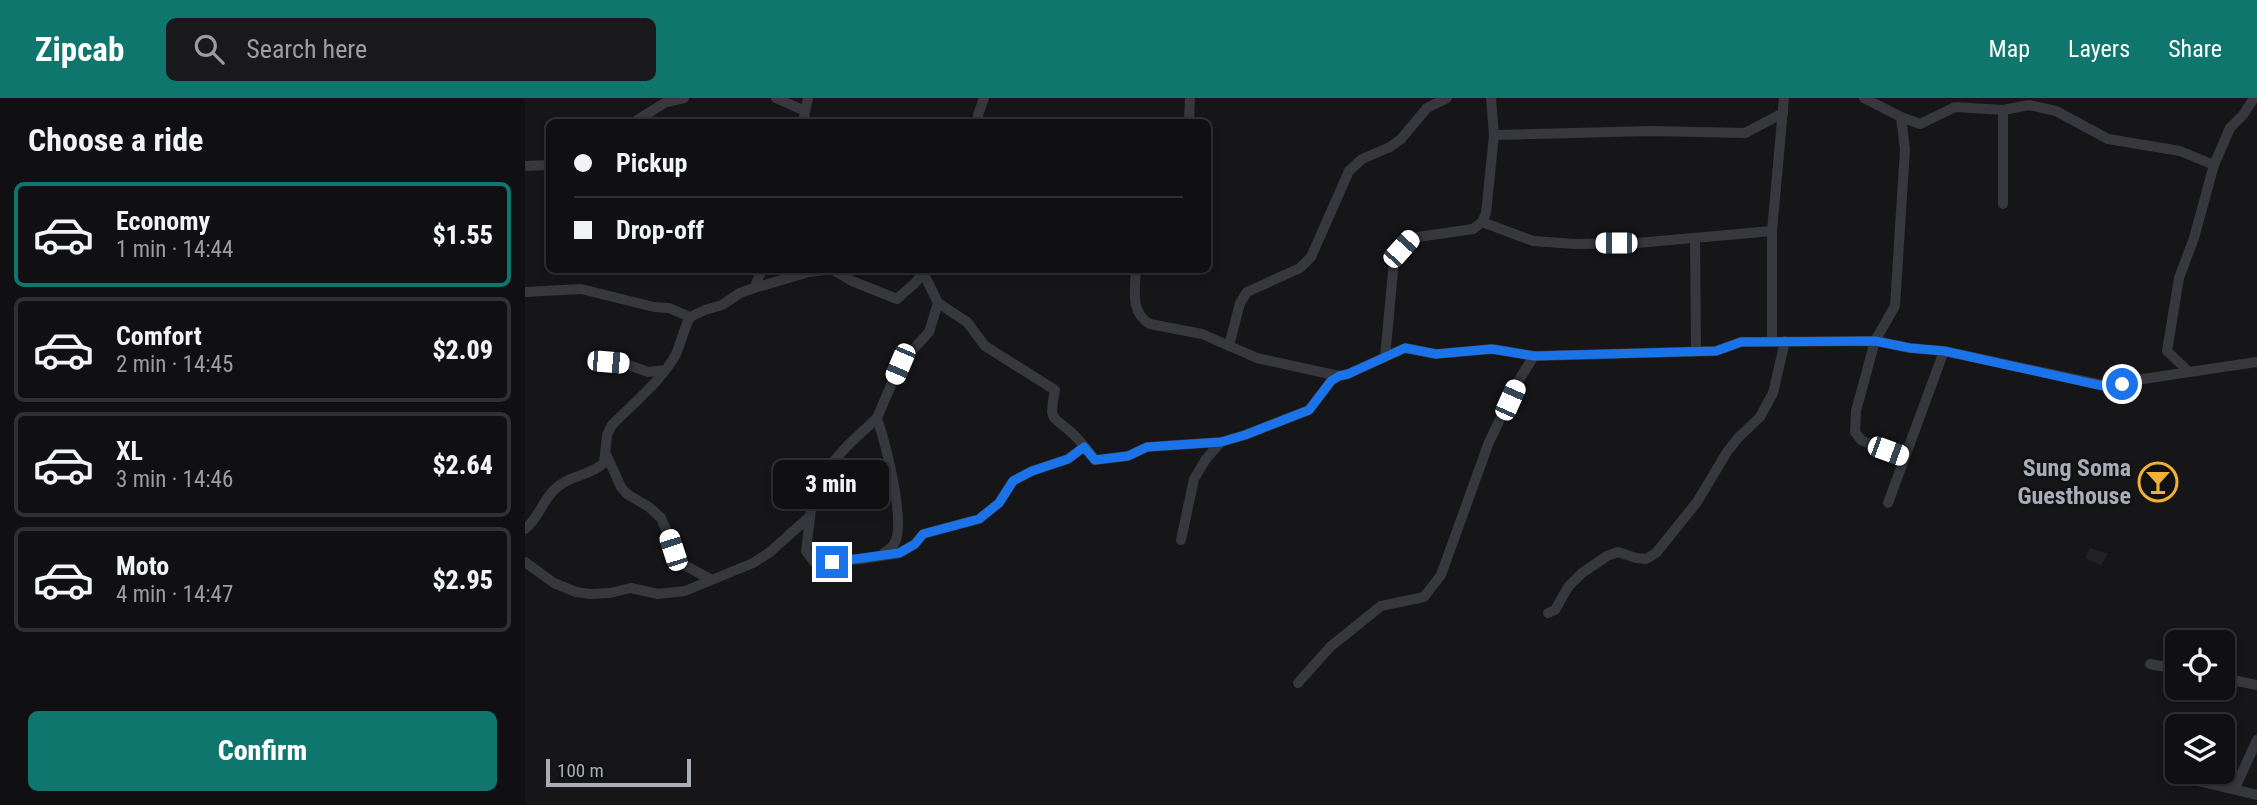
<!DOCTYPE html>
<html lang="en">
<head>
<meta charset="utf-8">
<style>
  body { margin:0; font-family:"Roboto Condensed",sans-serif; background:#19191b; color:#f1f3f6; height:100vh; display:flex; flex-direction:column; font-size:26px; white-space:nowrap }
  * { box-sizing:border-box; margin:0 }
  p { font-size:23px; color:#9c9d9f }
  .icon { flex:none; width:38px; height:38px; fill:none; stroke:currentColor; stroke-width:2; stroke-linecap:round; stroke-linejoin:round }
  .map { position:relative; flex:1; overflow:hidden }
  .panel { display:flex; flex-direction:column; background:#101012; width:525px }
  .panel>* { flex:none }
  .top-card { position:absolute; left:21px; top:21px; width:665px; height:154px; border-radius:10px; box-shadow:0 4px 10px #0003,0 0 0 2px #303032; display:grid; align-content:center; height:154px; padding:0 28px; background:#101012 }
  .tools { position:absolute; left:1640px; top:532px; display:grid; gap:14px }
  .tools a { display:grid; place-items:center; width:70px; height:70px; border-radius:10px; background:#101012; box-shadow:0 4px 10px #0003,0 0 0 2px #303032; font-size:35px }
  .scale { position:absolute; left:21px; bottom:18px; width:145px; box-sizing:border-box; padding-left:7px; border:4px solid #a8adb8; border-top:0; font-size:19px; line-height:24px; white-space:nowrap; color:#a8adb8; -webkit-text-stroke:5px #111113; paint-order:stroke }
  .end { position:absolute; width:32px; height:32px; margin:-16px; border:9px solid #1a73e8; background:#fff; box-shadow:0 0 0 4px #fff }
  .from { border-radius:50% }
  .bubble { position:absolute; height:49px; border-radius:10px; background:#101012; box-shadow:0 4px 10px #0003,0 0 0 2px #303032; font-size:23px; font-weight:800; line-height:49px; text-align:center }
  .car { position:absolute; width:21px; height:42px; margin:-21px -10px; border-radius:9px; box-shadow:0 0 5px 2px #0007; background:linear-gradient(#fff 24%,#345 0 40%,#fff 0 76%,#345 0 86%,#fff 0) }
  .top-card b { display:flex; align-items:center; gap:24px; height:66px; font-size:26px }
  .top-card b+b { border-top:2px solid #303032 }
  .top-card i { width:18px; height:18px; background:#f1f3f6 }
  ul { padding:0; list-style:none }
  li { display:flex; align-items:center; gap:21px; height:105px; margin:0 14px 10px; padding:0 14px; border:4px solid #303032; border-radius:10px }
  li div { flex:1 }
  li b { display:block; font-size:26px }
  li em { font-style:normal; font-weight:800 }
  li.active { border-color:#0f766e }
  li>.icon { width:63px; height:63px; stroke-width:1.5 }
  h2 { padding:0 28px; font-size:32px; line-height:84px }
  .cta { display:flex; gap:14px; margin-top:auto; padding:14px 28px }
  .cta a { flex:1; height:80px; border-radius:10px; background:#0f766e; color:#fff; font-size:28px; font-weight:800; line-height:80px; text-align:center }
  header { display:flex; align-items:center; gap:42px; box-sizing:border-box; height:98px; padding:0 35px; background:#0f766e; color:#fff }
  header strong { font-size:33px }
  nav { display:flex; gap:38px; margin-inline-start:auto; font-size:24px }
  .search { width:490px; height:63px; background:#19191b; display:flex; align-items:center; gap:18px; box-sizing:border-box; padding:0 24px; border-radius:10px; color:#9c9d9f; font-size:26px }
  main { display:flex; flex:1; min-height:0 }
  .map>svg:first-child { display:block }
  .built { fill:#222225 }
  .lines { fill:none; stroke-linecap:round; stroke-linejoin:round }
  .street { stroke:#37383d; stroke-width:10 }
  .route { stroke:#1a73e8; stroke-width:9 }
  .labels { text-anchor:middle; stroke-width:5; stroke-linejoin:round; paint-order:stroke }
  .poi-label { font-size:24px; font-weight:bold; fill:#a8adb8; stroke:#111113; text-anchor:end }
</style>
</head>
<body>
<header>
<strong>Zipcab</strong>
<div class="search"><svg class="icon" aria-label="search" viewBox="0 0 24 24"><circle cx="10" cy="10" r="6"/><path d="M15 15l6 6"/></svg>Search here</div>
<nav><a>Map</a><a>Layers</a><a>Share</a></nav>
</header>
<main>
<section class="panel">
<h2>Choose a ride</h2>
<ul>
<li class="active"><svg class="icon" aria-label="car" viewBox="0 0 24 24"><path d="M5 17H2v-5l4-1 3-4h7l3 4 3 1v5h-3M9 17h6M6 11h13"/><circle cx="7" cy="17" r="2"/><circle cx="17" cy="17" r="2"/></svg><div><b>Economy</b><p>1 min · 14:44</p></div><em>$1.55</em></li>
<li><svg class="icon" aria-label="car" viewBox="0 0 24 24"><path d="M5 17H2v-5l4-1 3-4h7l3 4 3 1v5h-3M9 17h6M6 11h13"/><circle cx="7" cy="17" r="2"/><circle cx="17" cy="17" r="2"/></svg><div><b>Comfort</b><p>2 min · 14:45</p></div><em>$2.09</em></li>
<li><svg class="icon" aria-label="car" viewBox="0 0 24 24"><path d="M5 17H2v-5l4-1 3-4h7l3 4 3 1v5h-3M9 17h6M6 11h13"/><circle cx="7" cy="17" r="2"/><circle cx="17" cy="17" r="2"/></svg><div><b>XL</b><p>3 min · 14:46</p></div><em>$2.64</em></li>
<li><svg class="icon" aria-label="car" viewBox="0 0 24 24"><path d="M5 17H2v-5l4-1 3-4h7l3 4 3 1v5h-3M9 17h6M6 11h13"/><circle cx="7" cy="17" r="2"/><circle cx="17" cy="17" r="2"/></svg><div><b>Moto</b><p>4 min · 14:47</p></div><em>$2.95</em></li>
</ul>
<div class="cta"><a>Confirm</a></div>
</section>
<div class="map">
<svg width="1732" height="707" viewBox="0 0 1732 707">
  <rect width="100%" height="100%" fill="#161618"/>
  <path class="built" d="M1565 450 1583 456 1576 467 1560 460Z"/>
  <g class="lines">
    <g class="street">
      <path d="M251 0 280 13"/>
      <path d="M1339 0 1376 19 1395 26 1430 9 1478 12 1504 7 1531 13 1583 41 1655 53 1689 67 1705 30 1718 17 1729 0"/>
      <path d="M1478 12V106"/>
      <path d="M1376 19 1380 51 1370 208 1350 243 1331 313 1330 334 1336 342 1347 347 1380 359"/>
      <path d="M109 24 141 4 159 0"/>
      <path d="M278 24 283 0"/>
      <path d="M454 24 453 17 459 0"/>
      <path d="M664 24 665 0"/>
      <path d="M969 37 1126 33 1220 35 1258 15"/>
      <path d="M0 68 24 67"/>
      <path d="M957 124 1008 143 1050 146 1112 145 1247 133"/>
      <path d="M1170 140 1171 252"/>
      <path d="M611 172C610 191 605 215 625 226L677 236 732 260 814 278"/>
      <path d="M398 174 413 205 442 224 460 248 530 292C524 324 526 316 547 335 556 343 563 353 570 362L559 349 543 361 507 373 488 383 474 405 454 421 398 436 390 446 375 455 337 461 290 465 281 453 289 386 322 348 352 320 375 266 404 234 413 205"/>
      <path d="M229 190 237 172"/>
      <path d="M0 194 56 191 129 209 144 210 165 219 180 212 197 207 215 195 229 190 284 174 300 172H308L327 183 372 201 391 184 400 172"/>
      <path d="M1247 243V133L1259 0"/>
      <path d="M704 248 715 205 722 194 775 170 786 159 824 73 837 61 865 49 876 41 902 10 922 0"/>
      <path d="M860 259 869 163 886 140 948 131 957 124 961 115 969 37 966 0"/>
      <path d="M76 262 98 265 123 274 140 272"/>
      <path d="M1663 273 1642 253 1654 180 1669 140 1689 67"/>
      <path d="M352 320C360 344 382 426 369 446 367 450 360 453 357 457"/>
      <path d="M82 358 96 389 102 396 124 409 136 420 154 461 161 468 185 481"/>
      <path d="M570 362 603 358 622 349 696 344 720 337 784 312 806 283 814 278 823 276 880 250 911 256 967 251 1009 258 1191 253 1216 244 1350 243 1385 250 1419 253 1578 287 1732 264"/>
      <path d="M1363 405 1419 253"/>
      <path d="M0 431C14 420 17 403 30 391 44 377 65 378 79 365L82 337 87 327C109 304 136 284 151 256 156 244 159 231 165 219"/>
      <path d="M656 442 669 381 681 361 696 344"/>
      <path d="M0 464 29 485 51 494 65 496 85 495 106 490 133 496 160 493 228 465 245 454 284 419"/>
      <path d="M1023 515 1030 512 1043 489 1057 475 1082 458 1093 454 1111 460 1121 461 1131 455 1172 404 1202 354 1213 340 1235 319 1248 295 1260 243"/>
      <path d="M1625 566 1652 571"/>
      <path d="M1698 580 1732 587"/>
      <path d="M773 585 805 549 856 508 899 499 916 477 964 344 995 280 1009 258"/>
      <path d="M1643 676 1732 697"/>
      <path d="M1710 690 1732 642"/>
    </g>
  </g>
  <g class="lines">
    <path class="route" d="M307 464 374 455 390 446 398 436 454 421 474 405 488 383 507 373 543 361 559 349 570 362 603 358 622 349 696 344 720 337 784 312 806 283 814 278 823 276 880 250 911 256 967 251 1009 258 1191 253 1216 244 1350 243 1385 250 1419 253 1578 288 1597 286"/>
  </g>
  <defs>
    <symbol id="bar-ring" viewBox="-11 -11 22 22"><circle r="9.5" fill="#111113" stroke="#f2b134" stroke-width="1.5"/><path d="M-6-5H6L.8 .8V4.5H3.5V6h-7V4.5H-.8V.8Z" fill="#f2b134"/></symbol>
  </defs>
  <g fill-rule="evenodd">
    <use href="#bar-ring" x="1611" y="362" width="44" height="44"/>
  </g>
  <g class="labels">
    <g class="poi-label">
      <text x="1606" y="378">Sung Soma<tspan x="1606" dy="28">Guesthouse</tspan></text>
    </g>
  </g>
</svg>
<div class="tools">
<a><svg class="icon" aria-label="locate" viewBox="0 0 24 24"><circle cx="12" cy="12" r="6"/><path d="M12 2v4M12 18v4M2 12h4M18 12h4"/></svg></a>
<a><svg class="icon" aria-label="layers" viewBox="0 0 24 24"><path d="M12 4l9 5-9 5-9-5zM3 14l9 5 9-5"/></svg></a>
</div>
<div class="scale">100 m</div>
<i class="end from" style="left:1597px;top:286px"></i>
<i class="end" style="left:307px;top:464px"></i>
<div class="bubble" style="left:248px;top:362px;width:116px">3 min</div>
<i class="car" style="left:1091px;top:145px;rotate:270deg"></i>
<i class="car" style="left:876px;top:151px;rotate:42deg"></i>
<i class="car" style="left:83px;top:264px;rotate:95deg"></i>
<i class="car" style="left:375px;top:266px;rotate:203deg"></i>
<i class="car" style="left:985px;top:302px;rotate:24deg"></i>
<i class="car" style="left:1363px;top:353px;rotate:110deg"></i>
<i class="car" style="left:148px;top:452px;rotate:342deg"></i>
<div class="top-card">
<b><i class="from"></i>Pickup</b>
<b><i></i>Drop-off</b>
</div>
</div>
</main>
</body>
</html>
